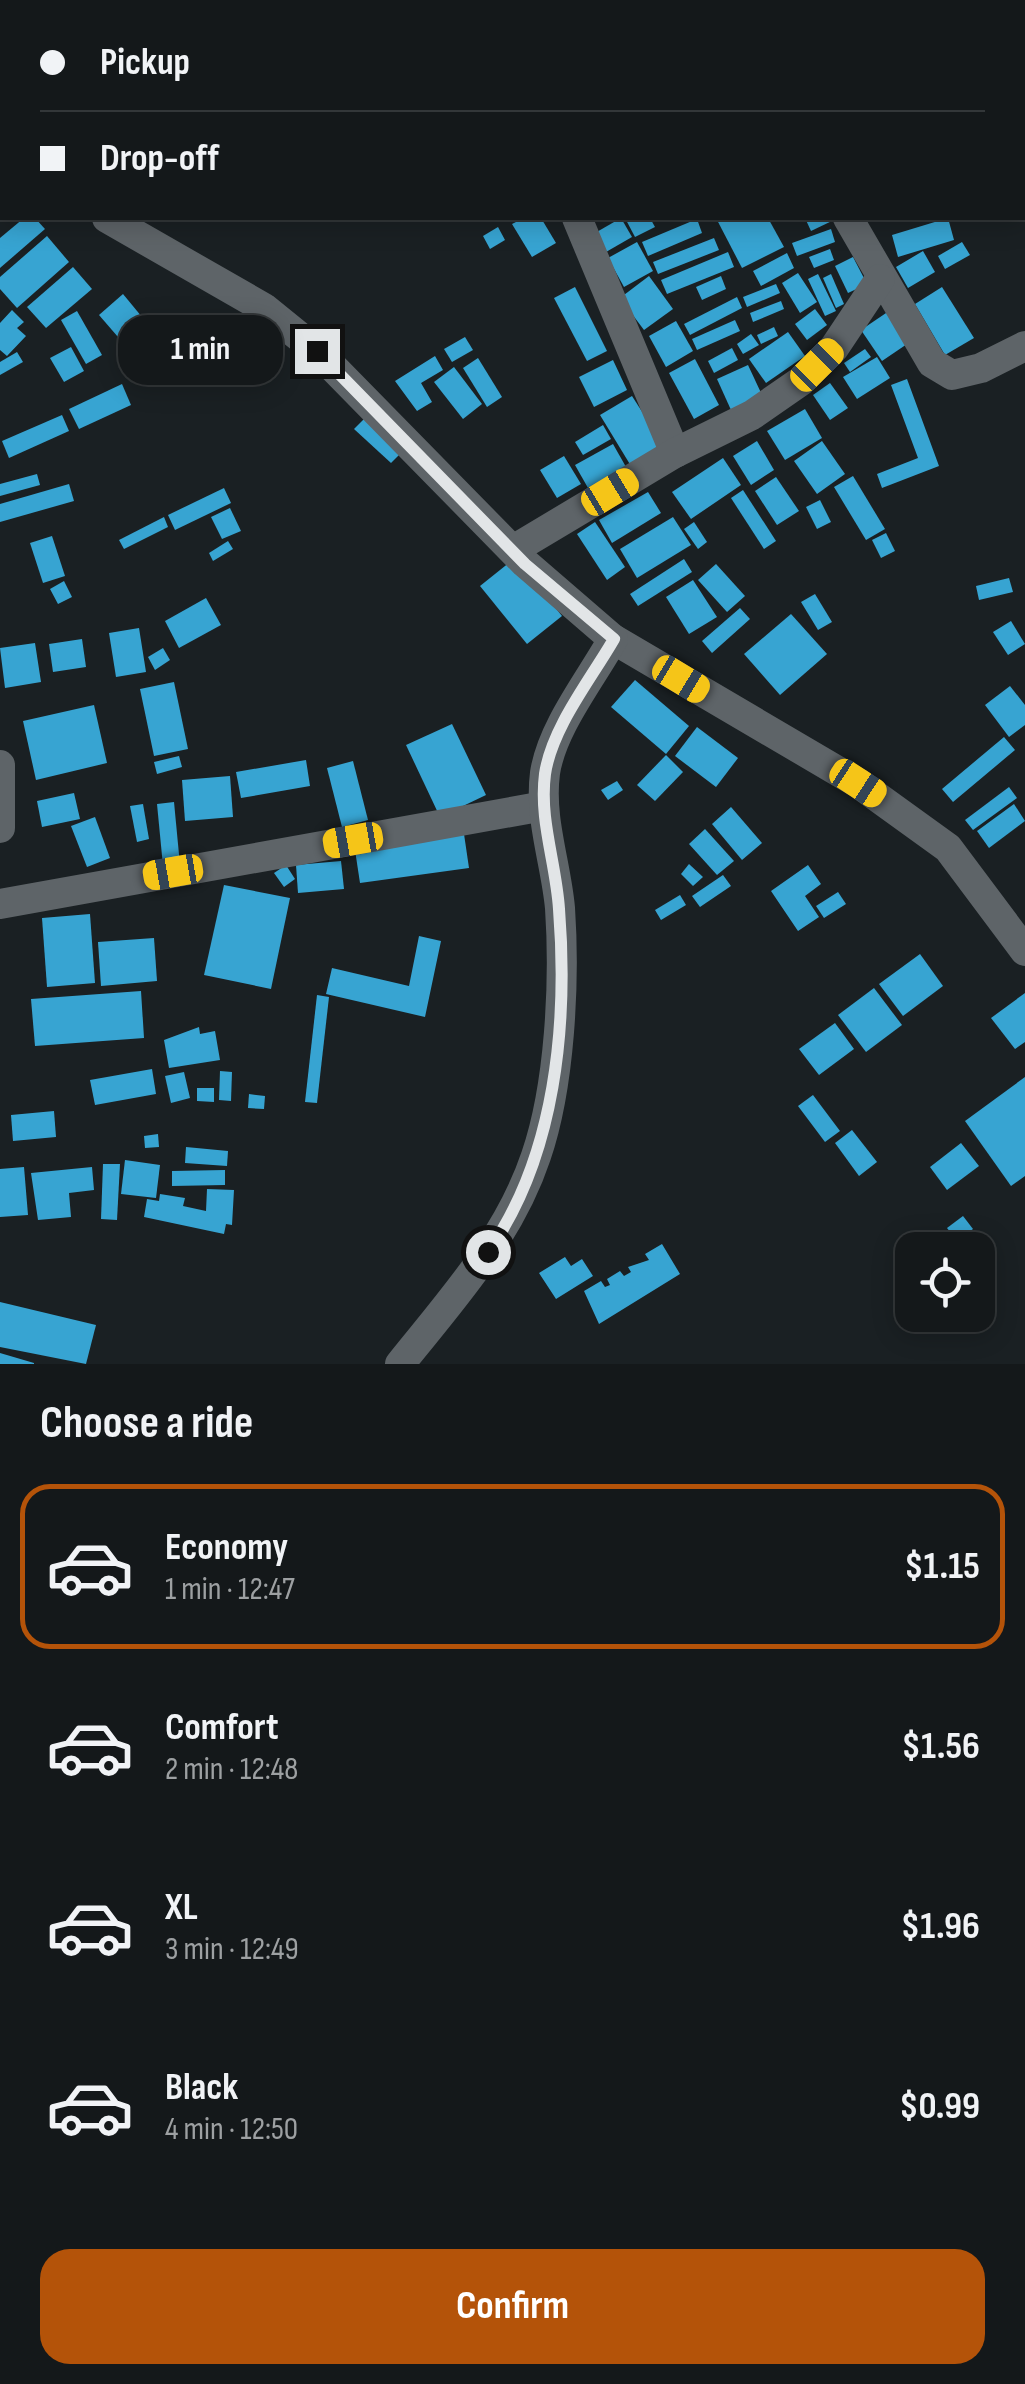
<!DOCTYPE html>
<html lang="en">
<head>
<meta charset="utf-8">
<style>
  body { margin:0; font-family:"Sofia Sans Condensed",sans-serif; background:#1d2123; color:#f1f3f6; height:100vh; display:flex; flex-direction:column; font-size:38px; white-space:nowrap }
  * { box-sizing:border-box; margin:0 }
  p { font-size:32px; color:#9da0a2 }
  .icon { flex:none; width:55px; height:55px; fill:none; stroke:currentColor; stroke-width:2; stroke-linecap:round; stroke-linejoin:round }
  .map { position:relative; height:1364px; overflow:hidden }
  .side { display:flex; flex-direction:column; background:#14181a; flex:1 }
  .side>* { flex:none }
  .guide { position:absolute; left:0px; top:0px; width:1025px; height:220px; box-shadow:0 5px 25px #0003,0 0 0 2px #333739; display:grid; align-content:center; height:220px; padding:0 40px; background:#14181a }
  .controls { position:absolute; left:895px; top:1232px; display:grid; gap:20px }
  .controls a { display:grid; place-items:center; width:100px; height:100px; border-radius:20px; background:#14181a; box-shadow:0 5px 25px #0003,0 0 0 2px #333739; font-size:50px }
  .end { position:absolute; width:45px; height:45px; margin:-22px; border:12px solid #e2e5e7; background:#111; box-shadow:0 0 0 5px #111 }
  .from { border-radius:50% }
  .bubble { position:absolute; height:70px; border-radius:30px; background:#14181a; box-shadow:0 5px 25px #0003,0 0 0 2px #333739; font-size:32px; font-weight:700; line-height:70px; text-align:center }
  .car { position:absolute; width:30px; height:60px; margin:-30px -15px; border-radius:12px; box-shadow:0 0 8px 2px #0007; background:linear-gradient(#f5c518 24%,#345 0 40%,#f5c518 0 76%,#345 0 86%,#f5c518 0) }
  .guide b { display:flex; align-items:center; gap:35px; height:95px; font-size:38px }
  .guide b+b { border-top:2px solid #333739 }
  .guide i { width:25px; height:25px; background:#f1f3f6 }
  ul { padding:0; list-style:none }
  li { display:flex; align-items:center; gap:30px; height:165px; margin:0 20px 15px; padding:0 20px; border:5px solid transparent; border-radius:30px }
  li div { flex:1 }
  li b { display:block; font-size:38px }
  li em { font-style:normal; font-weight:700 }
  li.active { border-color:#b45309 }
  li>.icon { width:90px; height:90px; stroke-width:1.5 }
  h2 { padding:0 40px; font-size:45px; line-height:120px }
  .primary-button { display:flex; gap:20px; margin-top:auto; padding:20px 40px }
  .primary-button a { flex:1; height:115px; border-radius:30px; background:#b45309; color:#fff; font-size:40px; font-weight:700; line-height:115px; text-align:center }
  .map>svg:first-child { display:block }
  .building { fill:#37a4d2 }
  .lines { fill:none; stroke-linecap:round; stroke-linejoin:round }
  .street { stroke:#5e6468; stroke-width:30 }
  .route { stroke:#e2e5e7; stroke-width:12 }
</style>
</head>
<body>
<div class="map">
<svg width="1025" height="1364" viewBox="0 0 1025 1364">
  <rect width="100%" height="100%" fill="#1a2023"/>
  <g class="building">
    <path d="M24 218H35L45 229 0 268V238Z"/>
    <path d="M524 218H541L556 243 532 257 512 224Z"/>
    <path d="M621 218 632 237 606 252 595 233Z"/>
    <path d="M625 218H650L655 227 635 237Z"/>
    <path d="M716 218H768L784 247 742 268Z"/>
    <path d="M805 218H833L834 220 811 231Z"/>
    <path d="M948 218 954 240 898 257 892 235Z"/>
    <path d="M697 219 702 233 648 256 642 242Z"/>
    <path d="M498 227 505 240 490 249 483 236Z"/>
    <path d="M831 229 835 242 797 256 792 243Z"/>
    <path d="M47 236 69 262 17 308 0 289V277Z"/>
    <path d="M714 238 719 250 658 274 653 262Z"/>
    <path d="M637 242 653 271 624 287 608 258Z"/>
    <path d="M962 242 970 255 945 269 938 256Z"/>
    <path d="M830 249 834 260 814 268 809 257Z"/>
    <path d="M923 251 935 272 908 288 896 267Z"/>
    <path d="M728 252 734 267 667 294 661 280Z"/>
    <path d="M787 253 794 268 761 286 753 271Z"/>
    <path d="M853 257 867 284 848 293 835 266Z"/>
    <path d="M73 267 92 289 46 328 27 307Z"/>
    <path d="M798 273 817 302 800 313 782 283Z"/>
    <path d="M818 274 836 311 825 316 808 279Z"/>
    <path d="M831 274 844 304 836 308 823 278Z"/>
    <path d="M649 276 673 309 644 330 620 298Z"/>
    <path d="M721 276 726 289 702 300 696 287Z"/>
    <path d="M776 284 780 293 747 307 743 297Z"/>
    <path d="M575 287 607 351 587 361 554 298Z"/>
    <path d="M942 287 974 338 945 355 915 304Z"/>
    <path d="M123 294 142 317 118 337 99 315Z"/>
    <path d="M737 297 742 308 690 335 684 324Z"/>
    <path d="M781 301 784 309 753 322 750 313Z"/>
    <path d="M815 309 827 325 807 340 795 324Z"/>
    <path d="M12 310 24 322 17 328 26 336 7 356 0 350V323Z"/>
    <path d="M77 311 102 355 86 364 61 320Z"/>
    <path d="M889 311 910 342 882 361 861 330Z"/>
    <path d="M735 320 740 331 697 350 692 339Z"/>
    <path d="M676 321 693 351 666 367 649 336Z"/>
    <path d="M774 327 778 336 761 344 757 335Z"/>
    <path d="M788 332 805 356 766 383 749 359Z"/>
    <path d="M751 334 759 345 743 354 737 344Z"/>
    <path d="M465 337 473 350 452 362 444 349Z"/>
    <path d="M71 347 84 371 64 382 50 358Z"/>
    <path d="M732 348 738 360 714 373 708 361Z"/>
    <path d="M865 349 871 357 850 372 844 363Z"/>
    <path d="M17 352 23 362 0 375V362Z"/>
    <path d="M435 356 443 370 421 383 432 402 417 411 395 381Z"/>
    <path d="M877 357 890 378 857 399 843 377Z"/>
    <path d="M478 358 502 397 487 407 463 368Z"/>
    <path d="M695 359 719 405 694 419 669 373Z"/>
    <path d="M613 360 627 390 594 407 579 377Z"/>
    <path d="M748 365 762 395 731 410 717 379Z"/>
    <path d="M454 367 482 404 463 419 434 382Z"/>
    <path d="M907 379 939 466 882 488 877 474 918 458 891 385Z"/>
    <path d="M830 383 848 408 830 420 813 395Z"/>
    <path d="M122 384 131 405 79 429 69 409Z"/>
    <path d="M632 396 664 446 631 466 600 415Z"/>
    <path d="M805 409 822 438 785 460 767 431Z"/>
    <path d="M62 415 69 431 9 458 2 441Z"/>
    <path d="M368 415 405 449 391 463 354 429Z"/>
    <path d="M603 425 611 439 583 455 575 442Z"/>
    <path d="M757 441 774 470 751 485 733 456Z"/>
    <path d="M822 441 845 474 817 494 794 461Z"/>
    <path d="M613 444 626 467 588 488 575 465Z"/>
    <path d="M564 456 581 484 557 498 540 470Z"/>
    <path d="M723 458 741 485 691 519 672 492Z"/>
    <path d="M37 474 40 485 0 496V484Z"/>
    <path d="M853 476 885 529 866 540 834 487Z"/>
    <path d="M776 477 799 511 777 525 755 491Z"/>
    <path d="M69 484 74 501 0 522V504Z"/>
    <path d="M224 488 231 503 175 530 168 515Z"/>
    <path d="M743 490 776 541 764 549 731 498Z"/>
    <path d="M648 492 661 513 612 543 599 520Z"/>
    <path d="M820 500 831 522 817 529 806 507Z"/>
    <path d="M230 508 241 531 222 539 211 517Z"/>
    <path d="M164 517 168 527 124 549 119 540Z"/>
    <path d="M673 517 691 545 637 578 620 549Z"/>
    <path d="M595 522 625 567 607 580 577 534Z"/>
    <path d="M694 522 707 542 698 549 684 529Z"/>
    <path d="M886 533 895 551 881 558 872 540Z"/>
    <path d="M52 536 65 576 43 583 30 543Z"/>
    <path d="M228 541 233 549 213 561 209 553Z"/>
    <path d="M515 558 562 616 527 644 480 586Z"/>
    <path d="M684 559 692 572 638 606 630 594Z"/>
    <path d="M716 564 745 596 727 612 698 580Z"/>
    <path d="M1009 578 1013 592 979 600 976 586Z"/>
    <path d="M693 580 717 617 689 634 666 597Z"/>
    <path d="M64 581 72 597 58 604 50 589Z"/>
    <path d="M815 594 832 622 818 630 801 602Z"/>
    <path d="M206 598 221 625 179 648 165 621Z"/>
    <path d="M740 608 750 619 712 653 702 641Z"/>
    <path d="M791 614 827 654 780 695 744 654Z"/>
    <path d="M1011 621 1025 644 1008 655 993 632Z"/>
    <path d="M139 628 146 672 116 677 109 633Z"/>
    <path d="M82 639 86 667 53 672 49 644Z"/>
    <path d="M35 643 41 682 5 688 0 648Z"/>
    <path d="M163 648 170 660 155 670 148 657Z"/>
    <path d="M635 680 689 726 666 754 611 707Z"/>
    <path d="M174 682 188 749 154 756 140 689Z"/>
    <path d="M1010 686 1025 705V725L1009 737 985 705Z"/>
    <path d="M94 705 107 763 36 780 23 721Z"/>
    <path d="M452 724 486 795 440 817 406 745Z"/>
    <path d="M697 727 738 758 716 787 675 756Z"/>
    <path d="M1004 737 1015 750 953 802 942 789Z"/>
    <path d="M666 755 683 772 655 801 637 785Z"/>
    <path d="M179 756 182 767 157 774 154 762Z"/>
    <path d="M306 760 310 786 241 798 236 772Z"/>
    <path d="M353 761 368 820 342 827 327 768Z"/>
    <path d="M230 776 233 817 185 821 182 780Z"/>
    <path d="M617 781 623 790 608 800 601 790Z"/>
    <path d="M1009 787 1017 798 973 830 965 820Z"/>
    <path d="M74 793 80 819 42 827 37 801Z"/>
    <path d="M174 802 180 865 163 866 157 804Z"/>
    <path d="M143 804 149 839 137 842 130 806Z"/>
    <path d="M1014 804 1025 821 989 848 977 831Z"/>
    <path d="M731 807 762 843 742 860 712 824Z"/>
    <path d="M95 817 110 858 87 867 71 826Z"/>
    <path d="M705 829 734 861 717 875 689 844Z"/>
    <path d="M464 834 469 868 360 883 355 850Z"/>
    <path d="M341 861 344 889 298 893 296 865Z"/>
    <path d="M689 864 703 877 693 886 681 874Z"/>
    <path d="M286 865 295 879 284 887 274 873Z"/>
    <path d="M808 865 821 884 805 896 819 917 798 931 771 891Z"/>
    <path d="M723 875 731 886 700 907 692 896Z"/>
    <path d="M224 885 290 898 271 989 204 975Z"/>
    <path d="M838 892 846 904 824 918 816 906Z"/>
    <path d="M680 895 686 905 661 920 655 910Z"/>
    <path d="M90 914 95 983 47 987 42 918Z"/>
    <path d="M419 936 441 941 425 1017 326 994 332 968 409 986Z"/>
    <path d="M154 938 157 981 101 986 98 942Z"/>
    <path d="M920 954 943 986 903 1016 879 984Z"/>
    <path d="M874 988 902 1025 866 1052 838 1015Z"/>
    <path d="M141 991 144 1038 35 1046 31 999Z"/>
    <path d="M1025 993V1042L1015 1049 991 1018Z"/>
    <path d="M317 995 329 997 317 1103 305 1102Z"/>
    <path d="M835 1023 854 1049 819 1075 799 1049Z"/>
    <path d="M199 1027 200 1034 215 1031 220 1060 169 1068 164 1040Z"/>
    <path d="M152 1069 156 1094 95 1105 90 1080Z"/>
    <path d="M220 1071 232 1072 231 1101 219 1100Z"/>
    <path d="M184 1072 190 1098 171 1103 165 1076Z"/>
    <path d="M1025 1077V1176L1011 1186 965 1121Z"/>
    <path d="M197 1088H214V1102L197 1101Z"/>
    <path d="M249 1094 265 1096 264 1109 248 1108Z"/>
    <path d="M813 1095 840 1131 825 1142 798 1106Z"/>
    <path d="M54 1111 56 1137 13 1141 11 1115Z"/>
    <path d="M852 1130 877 1162 859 1176 835 1143Z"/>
    <path d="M158 1134 159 1147 145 1148 144 1136Z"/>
    <path d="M961 1143 979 1166 947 1190 930 1167Z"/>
    <path d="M186 1147 228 1151 227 1166 185 1163Z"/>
    <path d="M125 1160 160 1165 156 1198 121 1194Z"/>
    <path d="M103 1164H120L117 1220 101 1219Z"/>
    <path d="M24 1167 28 1215 0 1217V1169Z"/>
    <path d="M92 1167 94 1190 69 1193 71 1217 38 1220 31 1173Z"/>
    <path d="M225 1170V1185L172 1186V1171Z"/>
    <path d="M207 1189 234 1190 232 1225 226 1224 224 1234 144 1217 147 1199 159 1201 160 1194 185 1198 183 1206 206 1211Z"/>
    <path d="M963 1216 973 1229 957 1241 947 1228Z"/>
    <path d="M662 1244 680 1274 599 1324 584 1291 601 1281 605 1287 610 1285 607 1279 620 1271 624 1276 631 1272 628 1267 649 1260 645 1254Z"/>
    <path d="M565 1257 571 1266 582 1259 593 1276 556 1299 539 1273Z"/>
    <path d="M0 1302 96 1325 86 1364 0 1347Z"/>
    <path d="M0 1353 34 1363V1364H0Z"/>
  </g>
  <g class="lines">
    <g class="street">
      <path d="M508 0 509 2"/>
      <path d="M745 0 746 2"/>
      <path d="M0 133 2 135"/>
      <path d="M107 218 264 308 317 351 525 563 613 639 858 783 948 848 1025 951"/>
      <path d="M577 218 675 453"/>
      <path d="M848 218 932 363 952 375 981 368 1025 346"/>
      <path d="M513 550 675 453 752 415 801 381 834 348 880 279"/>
      <path d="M0 765V828"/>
      <path d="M0 904 544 806"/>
      <path d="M400 1364C452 1299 509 1237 536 1156 560 1086 565 982 560 908 556 863 539 819 545 773 552 727 591 679 613 639"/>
    </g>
  </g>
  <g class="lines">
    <path class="route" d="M317 351 525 564 614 639C591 679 552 727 545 774 539 820 556 863 559 909 568 1023 556 1156 488 1252"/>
  </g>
</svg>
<div class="controls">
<a><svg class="icon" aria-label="locate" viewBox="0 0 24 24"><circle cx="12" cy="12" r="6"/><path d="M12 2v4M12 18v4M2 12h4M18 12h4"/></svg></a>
</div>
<i class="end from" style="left:488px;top:1252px"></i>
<i class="end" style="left:317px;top:351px"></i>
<div class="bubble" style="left:118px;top:315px;width:165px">1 min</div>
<i class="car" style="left:817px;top:365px;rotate:45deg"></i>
<i class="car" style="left:610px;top:492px;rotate:59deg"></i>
<i class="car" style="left:681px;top:679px;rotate:121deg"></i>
<i class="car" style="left:858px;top:783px;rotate:123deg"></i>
<i class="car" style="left:353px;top:840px;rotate:260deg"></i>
<i class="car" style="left:173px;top:872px;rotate:260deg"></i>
<div class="guide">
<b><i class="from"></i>Pickup</b>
<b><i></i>Drop-off</b>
</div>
</div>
<section class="side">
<h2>Choose a ride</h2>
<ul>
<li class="active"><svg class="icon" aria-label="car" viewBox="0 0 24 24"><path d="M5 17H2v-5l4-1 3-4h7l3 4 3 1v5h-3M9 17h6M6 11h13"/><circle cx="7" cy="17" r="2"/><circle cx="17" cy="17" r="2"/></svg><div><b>Economy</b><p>1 min · 12:47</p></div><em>$1.15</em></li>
<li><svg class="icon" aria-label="car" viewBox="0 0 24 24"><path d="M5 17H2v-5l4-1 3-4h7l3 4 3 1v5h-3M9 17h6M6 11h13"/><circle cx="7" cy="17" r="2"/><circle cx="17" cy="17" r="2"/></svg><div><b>Comfort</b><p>2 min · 12:48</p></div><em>$1.56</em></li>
<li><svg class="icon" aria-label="car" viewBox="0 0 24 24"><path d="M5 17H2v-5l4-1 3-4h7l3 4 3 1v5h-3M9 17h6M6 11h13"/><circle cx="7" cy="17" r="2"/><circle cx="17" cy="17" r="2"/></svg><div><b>XL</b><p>3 min · 12:49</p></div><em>$1.96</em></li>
<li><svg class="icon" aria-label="car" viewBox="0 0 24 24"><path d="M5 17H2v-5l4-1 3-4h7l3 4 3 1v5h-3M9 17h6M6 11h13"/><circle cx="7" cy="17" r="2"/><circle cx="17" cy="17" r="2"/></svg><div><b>Black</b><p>4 min · 12:50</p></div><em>$0.99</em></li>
</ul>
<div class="primary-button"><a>Confirm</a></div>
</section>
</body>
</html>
